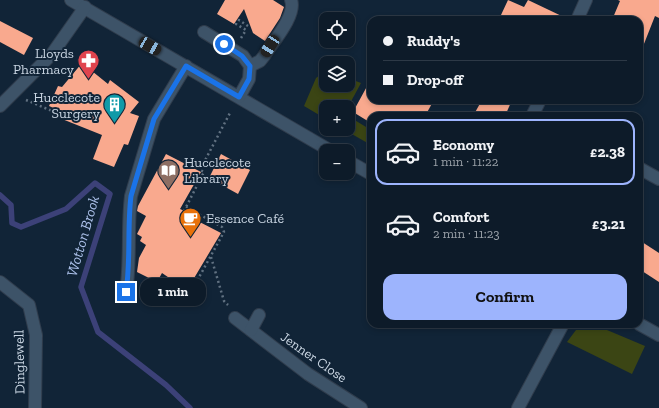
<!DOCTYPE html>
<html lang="en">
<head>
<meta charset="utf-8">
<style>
  body { margin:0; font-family:"Zilla Slab",serif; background:#1b2835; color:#f1f3f6; height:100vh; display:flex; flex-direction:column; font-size:15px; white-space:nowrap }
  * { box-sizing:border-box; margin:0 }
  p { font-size:13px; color:#9aa1a8 }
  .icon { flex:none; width:22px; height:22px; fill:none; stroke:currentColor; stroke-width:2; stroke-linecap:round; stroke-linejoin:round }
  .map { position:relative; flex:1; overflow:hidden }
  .panel { position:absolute; left:367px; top:112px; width:276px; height:216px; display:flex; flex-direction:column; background:#0d1b29; border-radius:12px; box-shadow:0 2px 6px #0003,0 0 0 1px #2d3946 }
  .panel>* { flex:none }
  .guide { position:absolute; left:367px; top:16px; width:276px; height:88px; border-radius:12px; box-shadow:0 2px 6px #0003,0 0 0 1px #2d3946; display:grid; align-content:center; height:88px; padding:0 16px; background:#0d1b29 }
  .buttons { position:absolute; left:319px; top:12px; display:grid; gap:8px }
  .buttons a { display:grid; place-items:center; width:36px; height:36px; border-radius:8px; background:#0d1b29; box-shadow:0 2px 6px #0003,0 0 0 1px #2d3946; font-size:20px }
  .end { position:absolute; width:18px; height:18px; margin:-9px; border:5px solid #1a73e8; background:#fff; box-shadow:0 0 0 2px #fff }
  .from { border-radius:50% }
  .bubble { position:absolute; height:28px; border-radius:12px; background:#0d1b29; box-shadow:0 2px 6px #0003,0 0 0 1px #2d3946; font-size:13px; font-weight:700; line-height:28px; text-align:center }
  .car { position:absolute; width:12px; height:24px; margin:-12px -6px; border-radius:5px; box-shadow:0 0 3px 1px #0007; background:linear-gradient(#222 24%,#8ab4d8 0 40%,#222 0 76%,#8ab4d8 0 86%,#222 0) }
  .guide b { display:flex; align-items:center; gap:14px; height:38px; font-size:15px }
  .guide b+b { border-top:1px solid #2d3946 }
  .guide i { width:10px; height:10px; background:#f1f3f6 }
  ul { padding:7px 0 0; list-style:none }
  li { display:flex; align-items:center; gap:12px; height:66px; margin:0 8px 6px; padding:0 8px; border:2px solid transparent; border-radius:12px }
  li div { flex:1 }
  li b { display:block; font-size:15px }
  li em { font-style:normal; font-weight:700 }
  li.current { border-color:#9db4fd }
  li>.icon { width:36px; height:36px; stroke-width:1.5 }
  .cta { display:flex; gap:8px; margin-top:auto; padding:8px 16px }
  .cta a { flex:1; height:46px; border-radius:12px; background:#9db4fd; color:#111; font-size:16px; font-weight:700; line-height:46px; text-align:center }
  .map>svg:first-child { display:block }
  .green { fill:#3b4514 }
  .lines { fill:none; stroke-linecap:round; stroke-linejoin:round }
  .stream { stroke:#3c4178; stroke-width:5.5 }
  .building { fill:#f9a98e }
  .minor-casing { stroke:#303d4d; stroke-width:14 }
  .path { stroke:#617181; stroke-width:2.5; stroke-dasharray:2 3; stroke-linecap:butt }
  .minor { stroke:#3d5368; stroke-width:12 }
  .route { stroke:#1a73e8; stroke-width:5 }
  .labels { text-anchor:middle; stroke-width:4; stroke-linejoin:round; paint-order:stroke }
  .poi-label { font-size:14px; fill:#c9d5e2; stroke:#112437; text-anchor:end }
  .street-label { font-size:14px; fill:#c9d5e2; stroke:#112437 }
  .water-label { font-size:15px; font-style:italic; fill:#adc2eb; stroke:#112437 }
</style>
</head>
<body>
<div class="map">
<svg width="659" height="408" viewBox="0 0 659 408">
  <rect width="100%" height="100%" fill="#112437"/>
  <g class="green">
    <path d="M324 72 326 73V85H348V78L361 83 348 107H326V119L304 106 316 78Z"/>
    <path d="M348 116 371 130V145L343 129H348Z"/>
    <path d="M576 330H607L645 346 632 374 567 342Z"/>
  </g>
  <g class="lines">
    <path class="stream" d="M0 195 11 205 12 223 21 227 66 209 95 183 110 194 81 287 98 332 166 385 190 408"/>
  </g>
  <g class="building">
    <path d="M225 0H273L284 7 280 18 265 41 253 33 244 9 234 24 217 14Z"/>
    <path d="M508 0 524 7 528 0 570 20H513L501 15Z"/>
    <path d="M618 0H659V18L655 16 640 54 639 20H612L620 1Z"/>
    <path d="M0 21 33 38 24 55 0 42Z"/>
    <path d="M82 63 108 84 110 80 139 102 130 113 139 116 128 145 124 144 114 167 93 159 102 135 62 119 65 113 49 106 58 86 62 87Z"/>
    <path d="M371 79V100H434L425 116H371V123L353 112Z"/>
    <path d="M482 100H512L505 116H473Z"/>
    <path d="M166 154 201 172 180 209 189 213 188 216 221 233 187 290 162 273 157 282 137 272 139 258 146 245 140 241 142 237 137 234 146 216 137 211 138 206Z"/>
    <path d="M221 154 250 170 238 194 209 178Z"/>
    <path d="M639 240 659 253V282L639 269Z"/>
  </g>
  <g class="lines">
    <defs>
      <g id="minor">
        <path d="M71 0 331 151"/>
        <path d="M577 20 586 0"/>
        <path d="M204 32 243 56 250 66"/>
        <path d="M239 97 249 79 250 66 260 61 264 56C272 43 297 15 291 0"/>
        <path d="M0 106 52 54 85 7"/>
        <path d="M532 116 540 100"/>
        <path d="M348 161 371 174"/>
        <path d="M639 168 659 179"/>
        <path d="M0 282 29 305 36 335 35 408"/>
        <path d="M126 293C131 260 127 228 131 196L154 119 186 66"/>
        <path d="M235 318 308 374 361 408"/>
        <path d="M639 324 659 335"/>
        <path d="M251 330 259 315"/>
        <path d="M518 408 563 324"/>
      </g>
    </defs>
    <use href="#minor" class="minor-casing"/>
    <g class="path">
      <path d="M241 38 246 30 236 24 239 20 248 26"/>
      <path d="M26 100 64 116"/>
      <path d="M186 207 222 227 224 232 187 299"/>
      <path d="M184 211 204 172 200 170 231 111"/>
      <path d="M211 257 224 301 228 305"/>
    </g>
    <use href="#minor" class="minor"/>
  </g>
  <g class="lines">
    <path class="route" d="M126 292C131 260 127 228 131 196L154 119 186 66 239 97 249 79 250 66 242 56 224 44"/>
  </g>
  <defs>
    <symbol id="pharmacy-pin" viewBox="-11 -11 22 30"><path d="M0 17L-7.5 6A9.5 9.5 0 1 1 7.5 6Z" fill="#e0444e" stroke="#112437"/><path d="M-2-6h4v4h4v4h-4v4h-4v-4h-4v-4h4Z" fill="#fff"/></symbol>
    <symbol id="building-pin" viewBox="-11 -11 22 30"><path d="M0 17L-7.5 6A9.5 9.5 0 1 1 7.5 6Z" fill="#0f9aa8" stroke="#112437"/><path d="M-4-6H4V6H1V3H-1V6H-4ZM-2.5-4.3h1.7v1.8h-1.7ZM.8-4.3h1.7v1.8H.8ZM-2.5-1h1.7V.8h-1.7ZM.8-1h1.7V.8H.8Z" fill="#fff"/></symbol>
    <symbol id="library-pin" viewBox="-11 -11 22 30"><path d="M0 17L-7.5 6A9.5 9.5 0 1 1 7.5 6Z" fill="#8d6e63" stroke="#112437"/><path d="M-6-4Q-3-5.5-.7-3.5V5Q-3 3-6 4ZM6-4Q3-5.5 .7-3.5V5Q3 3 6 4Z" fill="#fff"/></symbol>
    <symbol id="cafe-pin" viewBox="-11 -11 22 30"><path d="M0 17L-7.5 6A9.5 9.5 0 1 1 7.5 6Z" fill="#e8710a" stroke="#112437"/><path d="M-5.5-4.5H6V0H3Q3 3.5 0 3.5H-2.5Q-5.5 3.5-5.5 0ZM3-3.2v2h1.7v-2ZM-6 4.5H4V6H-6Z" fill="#fff"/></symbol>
  </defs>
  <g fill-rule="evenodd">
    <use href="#pharmacy-pin" x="76" y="48" width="25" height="34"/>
    <use href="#building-pin" x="102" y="92" width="25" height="34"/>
    <use href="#library-pin" x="156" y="158" width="25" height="34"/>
    <use href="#cafe-pin" x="178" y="206" width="25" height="34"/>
  </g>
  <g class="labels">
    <g class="poi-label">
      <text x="74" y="58">Lloyds<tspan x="74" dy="16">Pharmacy</tspan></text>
      <text x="100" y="102">Hucclecote<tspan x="100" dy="16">Surgery</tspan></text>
      <text x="184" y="167" text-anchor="start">Hucclecote<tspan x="184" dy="16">Library</tspan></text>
      <text x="206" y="223" text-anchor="start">Essence Café</text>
    </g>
    <g class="street-label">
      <text transform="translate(314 357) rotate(35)" y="5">Jenner Close</text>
      <text transform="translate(19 362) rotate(-91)" y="5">Dinglewell</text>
    </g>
    <g class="water-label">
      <text transform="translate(83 236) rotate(-74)" y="5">Wotton Brook</text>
    </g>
  </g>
</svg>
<div class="buttons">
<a><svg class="icon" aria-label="locate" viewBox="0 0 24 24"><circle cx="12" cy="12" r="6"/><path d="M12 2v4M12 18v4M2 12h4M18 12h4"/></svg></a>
<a><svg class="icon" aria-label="layers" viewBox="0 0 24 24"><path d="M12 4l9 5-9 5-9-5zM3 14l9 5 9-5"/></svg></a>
<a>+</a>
<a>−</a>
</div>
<i class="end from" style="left:224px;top:44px"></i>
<i class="end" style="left:126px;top:292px"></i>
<div class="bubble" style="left:140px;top:278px;width:66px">1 min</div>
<i class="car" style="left:150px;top:46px;rotate:120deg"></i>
<i class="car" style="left:270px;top:46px;rotate:213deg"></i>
<div class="guide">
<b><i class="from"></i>Ruddy's</b>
<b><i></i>Drop-off</b>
</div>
<section class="panel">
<ul>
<li class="current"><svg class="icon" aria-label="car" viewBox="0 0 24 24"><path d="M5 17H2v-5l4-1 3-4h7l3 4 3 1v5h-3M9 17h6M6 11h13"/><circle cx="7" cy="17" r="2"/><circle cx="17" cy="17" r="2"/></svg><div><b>Economy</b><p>1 min · 11:22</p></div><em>£2.38</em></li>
<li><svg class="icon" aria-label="car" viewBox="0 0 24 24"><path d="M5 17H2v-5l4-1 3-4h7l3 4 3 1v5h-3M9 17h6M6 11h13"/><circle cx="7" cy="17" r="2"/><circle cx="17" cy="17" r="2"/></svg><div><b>Comfort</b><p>2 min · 11:23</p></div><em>£3.21</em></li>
</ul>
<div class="cta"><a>Confirm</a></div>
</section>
</div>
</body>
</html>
